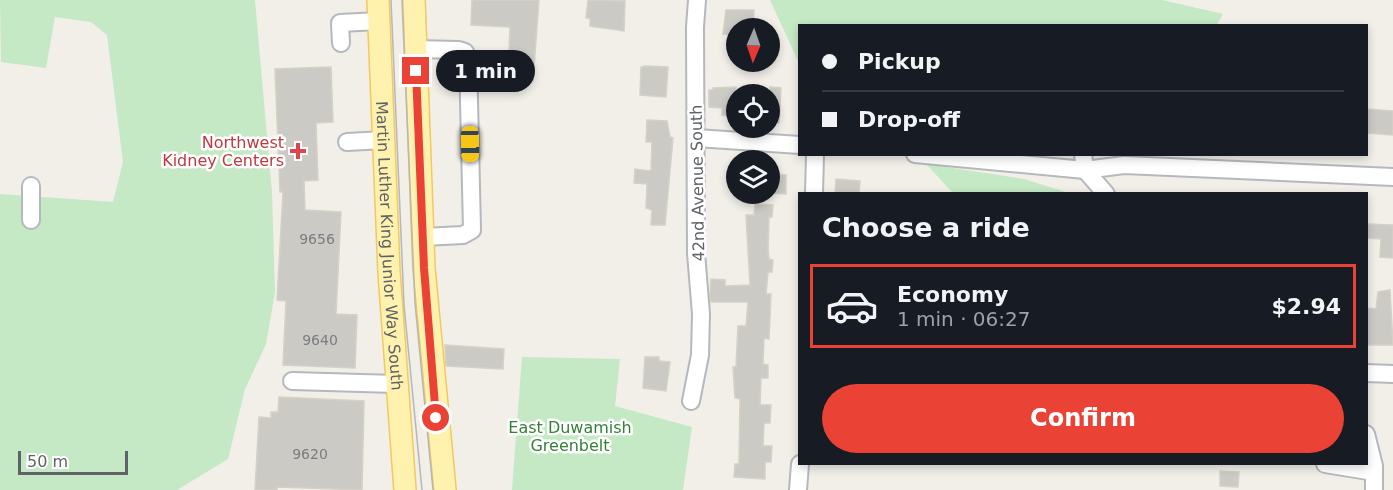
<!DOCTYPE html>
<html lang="en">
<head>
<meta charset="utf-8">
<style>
  body { margin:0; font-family:"DejaVu Sans",sans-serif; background:#20242c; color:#f1f3f6; height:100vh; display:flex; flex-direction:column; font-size:22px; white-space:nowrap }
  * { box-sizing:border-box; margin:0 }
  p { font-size:20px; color:#9ea1a6 }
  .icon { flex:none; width:33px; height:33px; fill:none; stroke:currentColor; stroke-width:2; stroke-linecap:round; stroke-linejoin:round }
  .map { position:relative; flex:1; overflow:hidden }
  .panel { position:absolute; left:798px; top:192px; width:570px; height:273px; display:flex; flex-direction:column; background:#171b24; border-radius:0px; box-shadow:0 3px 9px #0003 }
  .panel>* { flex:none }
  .hud { position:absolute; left:798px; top:24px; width:570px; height:132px; border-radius:0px; box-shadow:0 3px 9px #0003; display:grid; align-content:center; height:132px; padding:0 24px; background:#171b24 }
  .needle { width:39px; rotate:182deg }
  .buttons { position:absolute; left:726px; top:18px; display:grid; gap:12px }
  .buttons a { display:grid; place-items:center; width:54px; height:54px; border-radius:50%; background:#171b24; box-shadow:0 3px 9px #0003; font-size:30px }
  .scale { position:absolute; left:18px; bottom:15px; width:110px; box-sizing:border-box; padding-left:6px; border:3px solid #5f6368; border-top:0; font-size:16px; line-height:21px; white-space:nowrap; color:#5f6368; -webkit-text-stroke:4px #fff; paint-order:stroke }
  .end { position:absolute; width:27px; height:27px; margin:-14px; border:8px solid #ea4335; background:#fff; box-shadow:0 0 0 3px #fff }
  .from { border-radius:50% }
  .bubble { position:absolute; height:42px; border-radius:21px; background:#171b24; box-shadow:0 3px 9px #0003; font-size:20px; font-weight:700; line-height:42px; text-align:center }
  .car { position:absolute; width:18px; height:36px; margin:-18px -9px; border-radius:8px; box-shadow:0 0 4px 2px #0007; background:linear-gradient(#f5c518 24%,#345 0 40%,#f5c518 0 76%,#345 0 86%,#f5c518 0) }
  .hud b { display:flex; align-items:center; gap:21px; height:57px; font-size:22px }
  .hud b+b { border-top:2px solid #363941 }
  .hud i { width:15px; height:15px; background:#f1f3f6 }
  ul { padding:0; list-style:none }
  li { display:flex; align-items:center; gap:18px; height:84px; margin:0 12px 9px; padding:0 12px; border:3px solid transparent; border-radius:0px }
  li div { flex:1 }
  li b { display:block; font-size:22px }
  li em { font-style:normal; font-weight:700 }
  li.current { border-color:#ea4335 }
  li>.icon { width:54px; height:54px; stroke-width:1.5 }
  h2 { padding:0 24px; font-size:27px; line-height:72px }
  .primary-button { display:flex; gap:12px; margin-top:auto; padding:12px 24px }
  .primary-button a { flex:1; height:69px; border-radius:36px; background:#ea4335; color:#fff; font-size:24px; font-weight:700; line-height:69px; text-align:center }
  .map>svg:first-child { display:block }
  .green { fill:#c5e8c5 }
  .building { fill:#cccac5; stroke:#d6d1c6; stroke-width:1.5 }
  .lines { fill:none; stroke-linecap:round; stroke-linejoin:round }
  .minor-casing { stroke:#b5b8bc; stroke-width:20 }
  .major-casing { stroke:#f2c960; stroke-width:24 }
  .minor { stroke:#fff; stroke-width:16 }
  .major { stroke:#fff2af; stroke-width:21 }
  .tram { stroke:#b6b7b8; stroke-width:1.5 }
  .route { stroke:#ea4335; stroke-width:8 }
  .health-dot { fill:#e0444e; stroke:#fff; stroke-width:2 }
  .labels { text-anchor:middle; stroke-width:5; stroke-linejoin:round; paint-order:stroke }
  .number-label { font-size:14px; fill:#7a7d7f }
  .health-label { font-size:16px; fill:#be3a42; stroke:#fff; text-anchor:end }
  .street-label { font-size:16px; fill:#5f6368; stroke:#fff }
  .park-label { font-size:16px; fill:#348238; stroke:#fff }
</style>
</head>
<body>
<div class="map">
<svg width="1393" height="490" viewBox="0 0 1393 490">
  <rect width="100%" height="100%" fill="#f1efe8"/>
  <g class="green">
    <path d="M0 0H255L272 193 275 292 266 344 245 389 228 459 177 490H0V194L113 202 123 162 107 35 91 22 55 17 46 68 1 62Z"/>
    <path d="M770 0H1162L1223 14 1216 26H800L799 63Z"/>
    <path d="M926 164 1024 179 1069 193H953Z"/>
    <path d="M522 357 620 359 615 406 692 427 683 490H512Z"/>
  </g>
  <g class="building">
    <path d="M472 0H539L533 81 508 79 510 27 471 25Z"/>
    <path d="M588 0 625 1 624 31 590 26V18H586Z"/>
    <path d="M726 10H754L753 28H736V35L723 34Z"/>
    <path d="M645 66 668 67 666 97 640 95 641 67Z"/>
    <path d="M331 67 333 122 316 123 318 180 304 181 305 210 341 212 336 314 357 315 355 368 283 365 286 301 277 300 283 192H280L275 69Z"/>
    <path d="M736 87V116L722 115V108L709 107V90H713V88Z"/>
    <path d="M770 87 781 88 779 123H770Z"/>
    <path d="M1366 109 1393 111V135L1366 133Z"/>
    <path d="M647 120 667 121 670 137 673 138 665 225H651L652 210 646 208 647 184 634 183 635 169 651 171 652 142H646Z"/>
    <path d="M770 174 786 175V194L770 193Z"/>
    <path d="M836 179 860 181 859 194H835Z"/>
    <path d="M755 204 773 205 772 217H769L768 249 769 259 773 260 772 272H768L766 294H771L769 339 764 338 763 364 768 365V378H761L760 405H771L770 423H764L763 446H772L771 462H765V479L734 477 735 464H739L740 399 735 398 733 367H736L738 326H746L748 302H711L710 296 711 279 725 280V286L750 285 746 215H754Z"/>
    <path d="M1366 224 1393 225V258L1380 257 1381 239 1366 238Z"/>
    <path d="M1390 290 1393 345H1366V308L1376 309 1378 292Z"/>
    <path d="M445 345 504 349 503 369 446 366Z"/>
    <path d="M645 357H659V361L670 362 666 391 643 388Z"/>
    <path d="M279 397 364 401 362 490 277 487V490H255L259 417 271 418V412H278Z"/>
    <path d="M1220 471 1239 472 1238 487 1220 486Z"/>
  </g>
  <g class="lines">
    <defs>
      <g id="minor">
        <path d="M341 43 340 23 379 21"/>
        <path d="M415 49 459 50 465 52 468 58 472 230 463 235 423 237"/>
        <path d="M696 138 800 145"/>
        <path d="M347 142 384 140"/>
        <path d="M915 154 1085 170 1124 165 1393 177"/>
        <path d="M1083 154 1085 170 1106 194"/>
        <path d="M814 194 815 154"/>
        <path d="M31 220V186"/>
        <path d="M1366 373 1393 374"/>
        <path d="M292 381 396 384"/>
        <path d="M691 401 700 355 701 314 696 253 695 27 697 0"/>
        <path d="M1366 434 1374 466V490"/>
        <path d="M1325 464 1374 472"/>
        <path d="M798 490 800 464"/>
      </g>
      <g id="major">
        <path id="s1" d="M378 0 389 272 405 490"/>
        <path d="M414 0 424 268 445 490"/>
      </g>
    </defs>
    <use href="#minor" class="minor-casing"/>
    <use href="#major" class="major-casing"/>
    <use href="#minor" class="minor"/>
    <use href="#major" class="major"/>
    <g class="tram">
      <path d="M391 0 404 305 422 490"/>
      <path d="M402 0 415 303 433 490"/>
    </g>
  </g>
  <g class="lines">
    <path class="route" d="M416 71 424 268 436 418"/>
  </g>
  <path class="health-dot" d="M295 142h6v6h6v6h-6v6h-6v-6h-6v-6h6z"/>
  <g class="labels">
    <g class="number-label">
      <text x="317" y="244">9656</text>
      <text x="320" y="345">9640</text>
      <text x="310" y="459">9620</text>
    </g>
    <g class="health-label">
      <text x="284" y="148">Northwest<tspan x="284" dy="18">Kidney Centers</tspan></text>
    </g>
    <g class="street-label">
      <text transform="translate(697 183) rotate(-91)" y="6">42nd Avenue South</text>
      <text dy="6" stroke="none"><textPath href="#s1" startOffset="246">Martin Luther King Junior Way South</textPath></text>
    </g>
    <g class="park-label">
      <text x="570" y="433">East Duwamish<tspan x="570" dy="18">Greenbelt</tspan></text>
    </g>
  </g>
</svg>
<div class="buttons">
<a><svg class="needle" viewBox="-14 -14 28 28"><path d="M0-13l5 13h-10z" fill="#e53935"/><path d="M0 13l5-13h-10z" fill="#9ea1a6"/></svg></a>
<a><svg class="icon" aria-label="locate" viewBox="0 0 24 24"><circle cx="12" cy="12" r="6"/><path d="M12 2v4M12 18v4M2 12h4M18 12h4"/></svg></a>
<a><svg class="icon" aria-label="layers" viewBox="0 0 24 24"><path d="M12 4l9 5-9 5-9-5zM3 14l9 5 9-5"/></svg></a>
</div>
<div class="scale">50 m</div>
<i class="end from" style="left:436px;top:418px"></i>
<i class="end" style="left:416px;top:71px"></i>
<div class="bubble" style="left:436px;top:50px;width:99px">1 min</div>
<i class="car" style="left:470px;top:144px;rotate:179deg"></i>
<div class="hud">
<b><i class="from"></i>Pickup</b>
<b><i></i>Drop-off</b>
</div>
<section class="panel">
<h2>Choose a ride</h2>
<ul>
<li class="current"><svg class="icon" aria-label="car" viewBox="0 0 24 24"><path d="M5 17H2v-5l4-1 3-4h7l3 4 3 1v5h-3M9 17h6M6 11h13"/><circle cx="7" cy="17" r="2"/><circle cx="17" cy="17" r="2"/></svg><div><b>Economy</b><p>1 min · 06:27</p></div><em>$2.94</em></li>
</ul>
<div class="primary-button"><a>Confirm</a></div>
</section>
</div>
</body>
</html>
